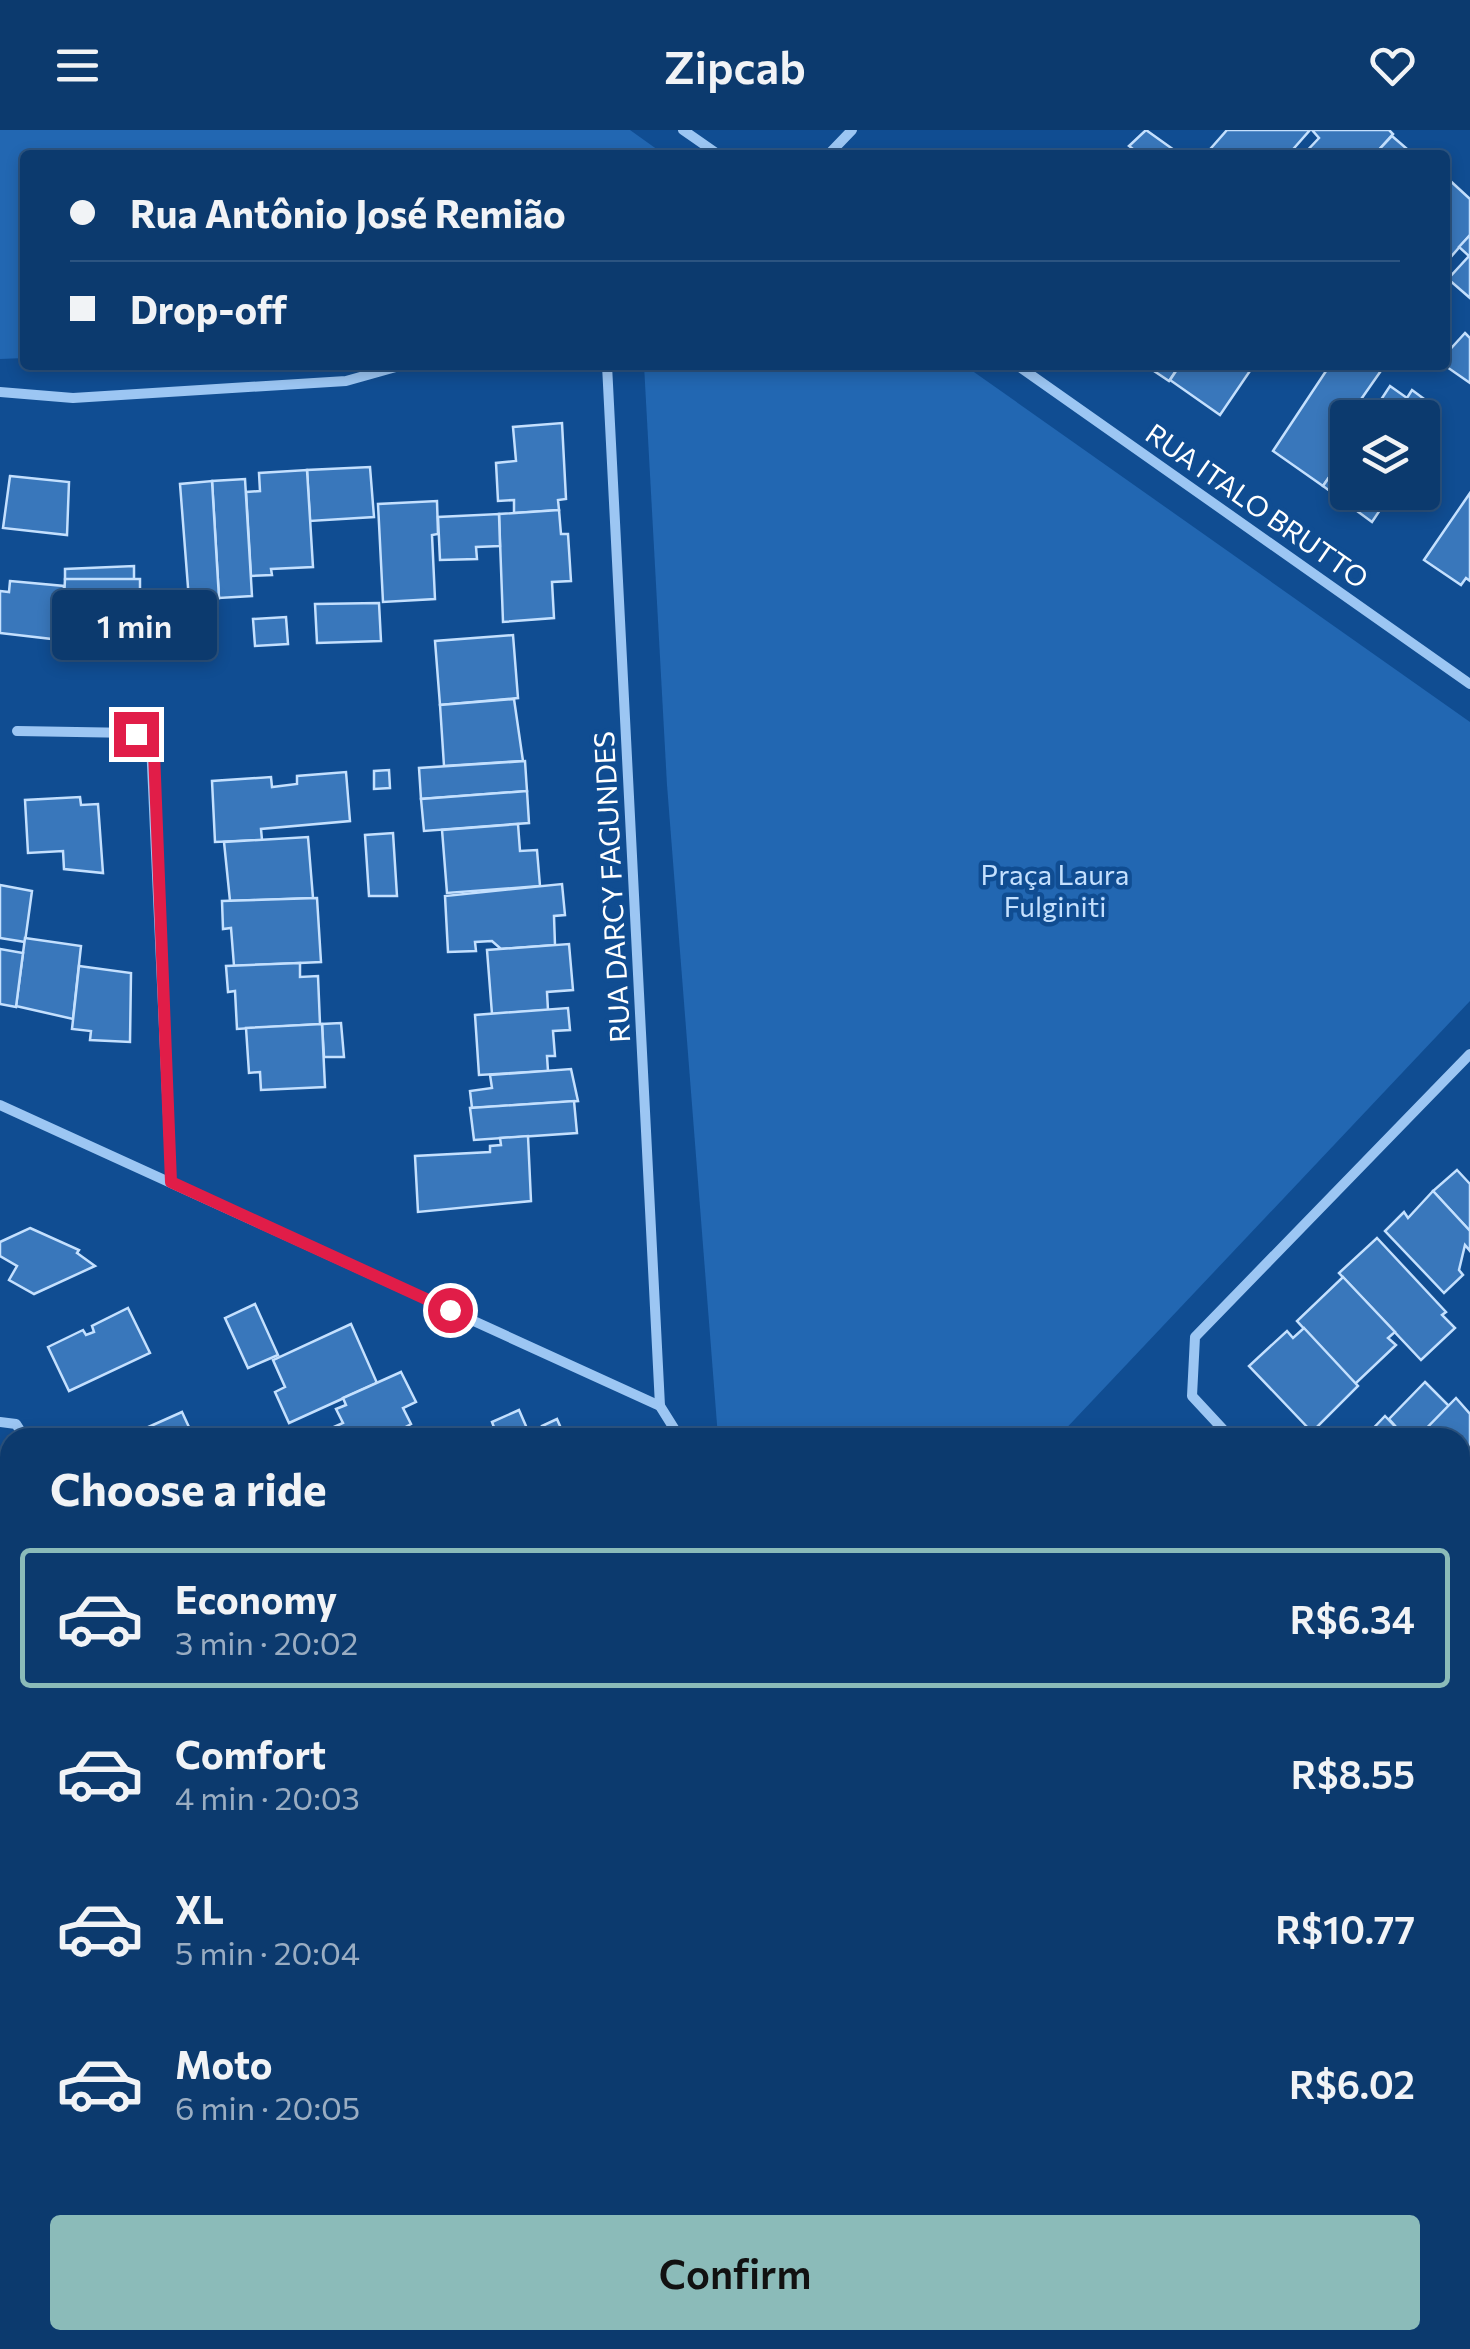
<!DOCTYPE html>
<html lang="en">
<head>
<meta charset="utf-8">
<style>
  body { margin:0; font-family:Commissioner,sans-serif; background:#154173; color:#f1f3f6; height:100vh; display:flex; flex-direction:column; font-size:38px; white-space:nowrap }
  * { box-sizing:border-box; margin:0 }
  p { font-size:32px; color:#9aadc2 }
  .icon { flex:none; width:55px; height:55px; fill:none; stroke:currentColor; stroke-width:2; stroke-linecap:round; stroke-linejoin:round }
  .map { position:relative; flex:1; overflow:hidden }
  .side { position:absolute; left:0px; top:1298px; width:1470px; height:922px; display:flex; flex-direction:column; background:#0c3a6e; border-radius:30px 30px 0 0; box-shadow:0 5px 15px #0003,0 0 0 2px #2c5481 }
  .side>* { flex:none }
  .hud { position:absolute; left:20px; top:20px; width:1430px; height:220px; border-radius:10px; box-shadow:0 5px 15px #0003,0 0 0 2px #2c5481; display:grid; align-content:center; height:220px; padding:0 50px; background:#0c3a6e }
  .tools { position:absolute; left:1330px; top:270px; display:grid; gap:20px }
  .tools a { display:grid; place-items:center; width:110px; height:110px; border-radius:10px; background:#0c3a6e; box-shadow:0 5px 15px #0003,0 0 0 2px #2c5481; font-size:50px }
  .end { position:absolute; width:45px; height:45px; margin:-22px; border:12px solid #e11d48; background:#fff; box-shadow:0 0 0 5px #fff }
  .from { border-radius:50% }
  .bubble { position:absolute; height:70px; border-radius:10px; background:#0c3a6e; box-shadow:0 5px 15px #0003,0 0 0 2px #2c5481; font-size:32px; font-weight:600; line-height:70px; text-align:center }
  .hud b { display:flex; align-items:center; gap:35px; height:95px; font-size:38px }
  .hud b+b { border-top:2px solid #2c5481 }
  .hud i { width:25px; height:25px; background:#f1f3f6 }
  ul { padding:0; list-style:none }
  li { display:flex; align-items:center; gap:30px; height:140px; margin:0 20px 15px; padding:0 30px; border:5px solid transparent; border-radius:10px }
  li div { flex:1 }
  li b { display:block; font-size:38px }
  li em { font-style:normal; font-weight:600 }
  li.active { border-color:#8bbbb9 }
  li>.icon { width:90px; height:90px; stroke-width:1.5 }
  h2 { padding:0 50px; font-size:45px; line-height:120px }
  .cta { display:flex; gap:20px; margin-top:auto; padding:20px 50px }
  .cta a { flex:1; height:115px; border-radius:10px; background:#8bbbb9; color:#111; font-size:40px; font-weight:600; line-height:115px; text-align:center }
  header { display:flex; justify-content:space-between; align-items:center; height:130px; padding:0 50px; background:#0c3a6e; font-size:45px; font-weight:600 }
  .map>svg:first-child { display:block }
  .green { fill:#2267b2 }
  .building { fill:#3977bb; stroke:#c4e0fe; stroke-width:2.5 }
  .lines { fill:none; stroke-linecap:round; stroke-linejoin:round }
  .lane { stroke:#9cc6f3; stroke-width:8 }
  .street { stroke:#9cc6f3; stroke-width:10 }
  .route { stroke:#e11d48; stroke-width:12 }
  .labels { text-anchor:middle; stroke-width:9; stroke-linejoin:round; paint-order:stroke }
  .street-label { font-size:28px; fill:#fff; stroke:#104d92 }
  .park-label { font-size:28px; fill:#c4e0fe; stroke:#104d92 }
</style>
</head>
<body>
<header><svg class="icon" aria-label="menu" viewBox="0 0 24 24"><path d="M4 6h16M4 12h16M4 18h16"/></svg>Zipcab<svg class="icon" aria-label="heart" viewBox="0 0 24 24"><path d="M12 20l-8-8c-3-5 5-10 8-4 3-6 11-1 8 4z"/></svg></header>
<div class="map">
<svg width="1470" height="2219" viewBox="0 0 1470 2219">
  <rect width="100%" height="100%" fill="#104d92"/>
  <g class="green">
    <path d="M0 0H630L665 25H25V228L0 229Z"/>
    <path d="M644 235H964L1470 592V871L1058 1307H718L667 655Z"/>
  </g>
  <g class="building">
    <path d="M1146 0 1181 25H1141L1129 16Z"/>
    <path d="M1227 0H1310L1288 25H1205Z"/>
    <path d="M1312 0H1389L1393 4 1374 25H1303L1319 8Z"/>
    <path d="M1392 6 1414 25H1374Z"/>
    <path d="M1445 46 1470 69V105L1449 129Z"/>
    <path d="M1470 105V168L1448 149 1469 126 1459 117Z"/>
    <path d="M1465 203 1470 208V253L1444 235 1445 225Z"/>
    <path d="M1145 235H1180L1169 251Z"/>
    <path d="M1180 235H1254L1220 285 1170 250Z"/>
    <path d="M1330 235H1385L1348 288V320L1323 356 1273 321Z"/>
    <path d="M1390 256 1407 268 1412 260 1435 277 1422 295V288H1369Z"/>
    <path d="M562 293 566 369 558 370 559 380 514 383V370L498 371 496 333 516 331 513 297Z"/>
    <path d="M1348 320V362H1392L1372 392 1323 356Z"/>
    <path d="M370 337 374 387 310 391 307 340Z"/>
    <path d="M307 340 313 437 271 439 272 445 251 446 246 362 260 361 259 343Z"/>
    <path d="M10 346 69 352 67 405 3 398Z"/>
    <path d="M245 349 252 466 219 468 212 351Z"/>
    <path d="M212 351 219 468 189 470 180 354Z"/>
    <path d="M1470 363V451L1466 448 1461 455 1424 430Z"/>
    <path d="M437 371 438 404 432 405 435 469 383 472 378 374Z"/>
    <path d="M559 380 561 404H568L571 451 552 452 554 488 503 492 499 384Z"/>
    <path d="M499 384 500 416 476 417 477 429 440 430 438 387Z"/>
    <path d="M134 436V450L65 449V439Z"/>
    <path d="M65 449H140V507L62 506Z"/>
    <path d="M10 451 64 456 61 510 0 503V461L9 462Z"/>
    <path d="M379 473 381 511 317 513 315 474Z"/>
    <path d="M286 487 288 514 255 516 253 489Z"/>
    <path d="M513 505 518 568 440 575 435 511Z"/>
    <path d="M514 569 523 631 444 636 440 575Z"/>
    <path d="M525 631 527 661 421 669 419 638Z"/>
    <path d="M389 640 390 658 374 659V641Z"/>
    <path d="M346 642 350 691 261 699 262 710 215 712 212 651 271 647 272 657 297 654V646Z"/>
    <path d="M527 661 529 693 424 701 421 669Z"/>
    <path d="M80 667 81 675 98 674 103 743 64 739 63 721 28 723 25 670Z"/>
    <path d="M518 694 520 721 537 720 540 756 447 763 442 700Z"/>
    <path d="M393 703 397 766H369L365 705Z"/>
    <path d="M308 707 313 768 230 771 224 712Z"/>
    <path d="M562 754 565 785 554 786 555 815 501 819 492 811 475 812 476 821 448 822 445 766Z"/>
    <path d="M0 755 32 761 25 812 0 808Z"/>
    <path d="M317 768 321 832 234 836 231 798 223 799 222 771Z"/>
    <path d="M25 808 81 816 73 889 16 876Z"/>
    <path d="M569 814 573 860 547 862 548 880 492 884 487 820Z"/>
    <path d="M0 819 23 823 16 877 0 874Z"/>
    <path d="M300 833V847L318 846 320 894 237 899 235 861 228 862 226 836Z"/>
    <path d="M79 836 131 843 130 912 90 910 91 901 72 899Z"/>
    <path d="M568 878 570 900 553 901 555 926H547L548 941 479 945 475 885Z"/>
    <path d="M341 893 344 927H324L322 894Z"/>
    <path d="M322 894 325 957 261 960 260 942 249 943 246 898Z"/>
    <path d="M571 939 578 971 472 978 470 961 492 958 490 945Z"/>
    <path d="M574 971 577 1003 474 1010 470 978Z"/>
    <path d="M528 1006 531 1071 418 1082 415 1026 490 1022V1016L501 1015 500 1008Z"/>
    <path d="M1457 1040 1470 1054V1101L1433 1061Z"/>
    <path d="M1433 1061 1470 1101V1121L1465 1115 1459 1140 1463 1145 1444 1163 1385 1101 1404 1082 1408 1088Z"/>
    <path d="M30 1098 79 1120 77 1123 95 1136 34 1164 9 1150 17 1136 0 1126V1112Z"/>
    <path d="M1377 1108 1446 1182 1442 1185 1455 1198 1421 1230 1339 1143Z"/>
    <path d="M1343 1147 1395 1202 1388 1208 1396 1215 1355 1254 1297 1191Z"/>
    <path d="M255 1174 278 1225 248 1238 225 1188Z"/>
    <path d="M128 1178 150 1223 69 1261 48 1217 83 1200 86 1205 94 1202 92 1196Z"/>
    <path d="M351 1194 377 1253 289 1293 275 1262 285 1257 273 1230Z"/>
    <path d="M1304 1198 1358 1256 1312 1302 1249 1236 1287 1201 1293 1208Z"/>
    <path d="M401 1242 416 1272 403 1278 411 1294 402 1299 406 1308H339L334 1297 343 1293 336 1279 346 1275 343 1268Z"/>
    <path d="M1425 1252 1449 1276 1418 1308H1406L1389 1289Z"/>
    <path d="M1456 1268 1470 1284V1354L1460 1363V1308L1419 1306Z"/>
    <path d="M519 1280 529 1303 498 1308 492 1292Z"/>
    <path d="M182 1282 194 1308 126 1307Z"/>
    <path d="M1385 1286 1406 1308H1364Z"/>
    <path d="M557 1289 563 1303 546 1308 542 1296Z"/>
    <path d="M1470 1369V1424L1463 1415 1460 1418V1378Z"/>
    <path d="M9 1424 10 1544 0 1549V1428Z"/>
    <path d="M10 1699V1771L0 1776V1704Z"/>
    <path d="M1470 1704V1755L1460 1764V1712Z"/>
    <path d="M1470 1755V1829L1469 1830 1460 1820V1764Z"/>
    <path d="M1470 1927V1964L1460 1949V1933Z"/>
    <path d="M10 1939V1966L0 1973V1943Z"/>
    <path d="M1460 1949 1470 1964V2006L1460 1992Z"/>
    <path d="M10 1966V2039L0 2046V1973Z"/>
    <path d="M10 2039V2116L0 2122V2046Z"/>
    <path d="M1470 2067V2109L1467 2104 1460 2108V2073Z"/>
    <path d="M18 2210H92L79 2219H24Z"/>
    <path d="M92 2210H139L126 2219H79Z"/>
    <path d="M1323 2210H1362L1368 2219H1309Z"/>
  </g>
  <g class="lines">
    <path class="lane" d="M1460 2042 1470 2034"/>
    <g class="street">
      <path d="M683 0 719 25"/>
      <path d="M828 25 852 0"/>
      <path d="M607 235 660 1276"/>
      <path d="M1017 235 1470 554"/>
      <path d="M0 262 73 268 346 251 403 235"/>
      <path d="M17 601 135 603 151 613 171 1052"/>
      <path d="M0 975 660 1276 680 1308"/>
      <path d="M0 1292 16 1294 25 1308"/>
      <path d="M1231 1308 1192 1266 1195 1207 1470 924"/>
      <path d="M1460 1549 1470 1560"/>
      <path d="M0 1645 10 1641"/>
      <path d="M591 2210 597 2219"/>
    </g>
  </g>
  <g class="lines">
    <path class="route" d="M136 604 151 613 154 622 171 1052 450 1180"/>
  </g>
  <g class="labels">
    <g class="street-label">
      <text transform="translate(1257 376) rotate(35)" y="10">RUA ITALO BRUTTO</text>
      <text transform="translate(612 757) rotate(-93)" y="10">RUA DARCY FAGUNDES</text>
    </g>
    <g class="park-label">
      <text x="1055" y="755">Praça Laura<tspan x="1055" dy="32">Fulginiti</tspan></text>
    </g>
  </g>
</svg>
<div class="tools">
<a><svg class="icon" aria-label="layers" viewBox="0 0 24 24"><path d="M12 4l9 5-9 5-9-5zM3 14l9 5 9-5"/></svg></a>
</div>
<i class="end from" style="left:450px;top:1180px"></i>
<i class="end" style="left:136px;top:604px"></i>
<div class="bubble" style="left:52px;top:460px;width:165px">1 min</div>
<div class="hud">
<b><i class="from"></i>Rua Antônio José Remião</b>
<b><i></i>Drop-off</b>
</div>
<section class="side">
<h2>Choose a ride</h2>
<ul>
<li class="active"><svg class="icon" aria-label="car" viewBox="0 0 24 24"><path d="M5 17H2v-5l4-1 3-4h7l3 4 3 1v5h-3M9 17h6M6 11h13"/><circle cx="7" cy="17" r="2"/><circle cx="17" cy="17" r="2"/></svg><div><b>Economy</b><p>3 min · 20:02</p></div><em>R$6.34</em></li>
<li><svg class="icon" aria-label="car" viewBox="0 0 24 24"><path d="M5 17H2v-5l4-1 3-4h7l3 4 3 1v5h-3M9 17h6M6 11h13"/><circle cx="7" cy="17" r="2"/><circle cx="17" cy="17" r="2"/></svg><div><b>Comfort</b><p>4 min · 20:03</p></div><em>R$8.55</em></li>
<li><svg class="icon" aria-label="car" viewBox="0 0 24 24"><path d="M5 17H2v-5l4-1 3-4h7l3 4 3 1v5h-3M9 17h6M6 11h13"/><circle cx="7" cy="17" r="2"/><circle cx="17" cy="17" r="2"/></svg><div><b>XL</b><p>5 min · 20:04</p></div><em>R$10.77</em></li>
<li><svg class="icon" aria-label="car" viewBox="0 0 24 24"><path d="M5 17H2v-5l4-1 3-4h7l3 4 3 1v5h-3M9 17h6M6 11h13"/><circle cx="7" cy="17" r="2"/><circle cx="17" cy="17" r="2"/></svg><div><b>Moto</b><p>6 min · 20:05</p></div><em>R$6.02</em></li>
</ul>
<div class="cta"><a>Confirm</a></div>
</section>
</div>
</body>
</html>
